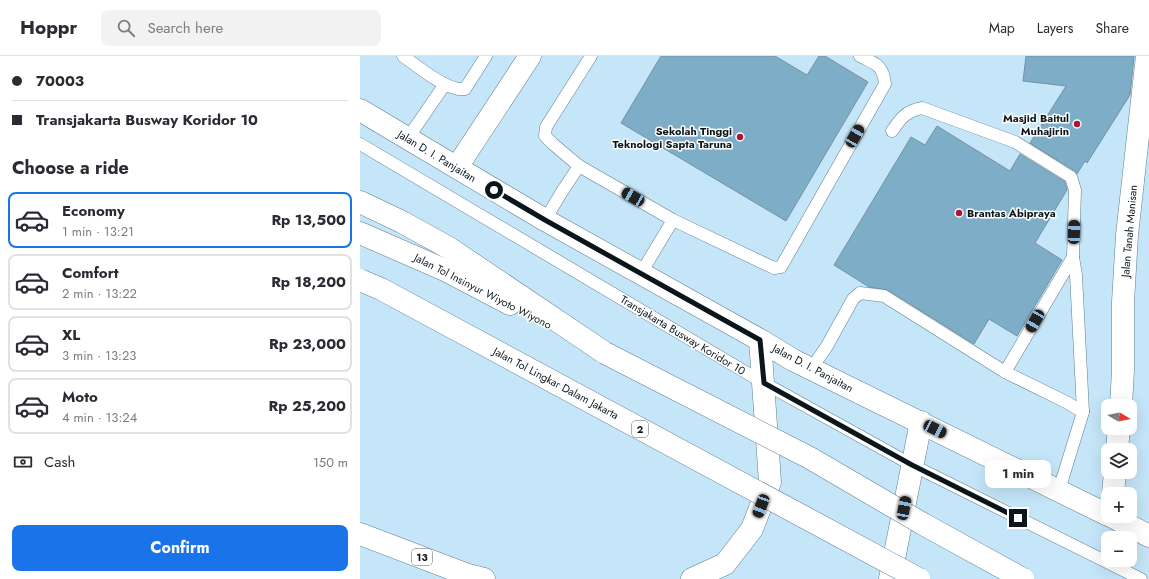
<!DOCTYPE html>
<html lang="en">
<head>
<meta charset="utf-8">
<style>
  body { margin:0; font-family:Jost,sans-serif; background:#f2f2f3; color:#2b2b33; height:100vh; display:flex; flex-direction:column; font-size:15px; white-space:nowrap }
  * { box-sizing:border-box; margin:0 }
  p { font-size:13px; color:#7c7c81 }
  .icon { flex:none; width:22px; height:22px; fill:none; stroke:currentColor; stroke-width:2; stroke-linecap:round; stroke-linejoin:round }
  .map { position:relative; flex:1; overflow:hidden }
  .sheet { display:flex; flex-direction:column; background:#fff; width:360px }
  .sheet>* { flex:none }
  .guide { display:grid; align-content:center; height:88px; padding:0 12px; background:#fff }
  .needle { width:26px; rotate:100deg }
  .controls { position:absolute; left:741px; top:343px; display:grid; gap:8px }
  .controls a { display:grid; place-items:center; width:36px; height:36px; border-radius:8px; background:#fff; box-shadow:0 4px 16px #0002; font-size:20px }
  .end { position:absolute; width:18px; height:18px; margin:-9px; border:5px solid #0a161c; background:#fff; box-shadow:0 0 0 2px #fff }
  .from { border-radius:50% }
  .bubble { position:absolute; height:28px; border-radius:8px; background:#fff; box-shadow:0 4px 16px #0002; font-size:13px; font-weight:700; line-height:28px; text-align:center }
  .car { position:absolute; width:12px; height:24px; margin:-12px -6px; border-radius:5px; box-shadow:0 0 3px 1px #0007; background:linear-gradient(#222 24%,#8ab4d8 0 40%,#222 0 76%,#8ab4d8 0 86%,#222 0) }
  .guide b { display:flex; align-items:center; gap:14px; height:38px; font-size:15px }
  .guide b+b { border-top:1px solid #e1e1e2 }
  .guide i { width:10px; height:10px; background:#2b2b33 }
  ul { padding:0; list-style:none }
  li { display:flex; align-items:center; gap:12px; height:56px; margin:0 8px 6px; padding:0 4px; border:2px solid #e1e1e2; border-radius:8px }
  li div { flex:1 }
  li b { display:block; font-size:15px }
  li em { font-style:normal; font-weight:700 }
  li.selected { border-color:#1a73e8 }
  li>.icon { width:36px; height:36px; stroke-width:1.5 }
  h2 { padding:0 12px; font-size:18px; line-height:48px }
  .pay { display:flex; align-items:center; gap:10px; height:44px; padding:0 12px; font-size:15px }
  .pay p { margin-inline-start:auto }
  .action { display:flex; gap:8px; margin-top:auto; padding:8px 12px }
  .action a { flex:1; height:46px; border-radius:8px; background:#1a73e8; color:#fff; font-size:16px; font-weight:700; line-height:46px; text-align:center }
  header { display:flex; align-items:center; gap:24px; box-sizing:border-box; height:56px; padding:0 20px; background:#fff; border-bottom:1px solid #e1e1e2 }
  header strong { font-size:19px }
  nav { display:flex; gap:22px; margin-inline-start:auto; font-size:14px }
  .search { width:280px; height:36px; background:#f2f2f3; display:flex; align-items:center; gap:10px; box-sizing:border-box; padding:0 14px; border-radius:8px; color:#7c7c81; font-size:15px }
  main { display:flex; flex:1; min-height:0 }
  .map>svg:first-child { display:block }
  .building { fill:#7eadc8; stroke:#7592a3 }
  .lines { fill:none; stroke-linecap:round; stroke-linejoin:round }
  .lane-casing { stroke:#607d8e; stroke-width:13 }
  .street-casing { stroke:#607d8e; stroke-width:23 }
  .secondary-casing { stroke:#607d8e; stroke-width:23 }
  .primary-casing { stroke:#607d8e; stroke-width:23 }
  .highway-casing { stroke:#607d8e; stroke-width:23 }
  .lane { stroke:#fff; stroke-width:12 }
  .street { stroke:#fff; stroke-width:22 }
  .secondary { stroke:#fff; stroke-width:22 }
  .primary { stroke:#fff; stroke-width:22 }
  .highway { stroke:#fff; stroke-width:22 }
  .highway-bridge-casing { stroke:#607d8e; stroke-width:23; stroke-linecap:butt }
  .highway-bridge { stroke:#fff; stroke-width:22 }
  .route { stroke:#0a161c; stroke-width:5 }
  .poi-dot { fill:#ab1632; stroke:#fff; stroke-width:1.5 }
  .labels { text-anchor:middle; stroke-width:3; stroke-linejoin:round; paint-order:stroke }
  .shield { fill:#fff; stroke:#545c60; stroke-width:1 }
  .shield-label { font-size:10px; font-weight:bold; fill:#0a161c }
  .poi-label { font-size:11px; font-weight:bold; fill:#0a161c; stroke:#fff; text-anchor:end }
  .street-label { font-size:11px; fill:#0a161c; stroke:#fff }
</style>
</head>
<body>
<header>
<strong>Hoppr</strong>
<div class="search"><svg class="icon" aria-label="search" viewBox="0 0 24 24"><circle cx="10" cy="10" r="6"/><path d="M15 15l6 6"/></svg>Search here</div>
<nav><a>Map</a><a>Layers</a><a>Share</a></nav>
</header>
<main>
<section class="sheet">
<div class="guide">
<b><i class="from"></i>70003</b>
<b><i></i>Transjakarta Busway Koridor 10</b>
</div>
<h2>Choose a ride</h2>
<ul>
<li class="selected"><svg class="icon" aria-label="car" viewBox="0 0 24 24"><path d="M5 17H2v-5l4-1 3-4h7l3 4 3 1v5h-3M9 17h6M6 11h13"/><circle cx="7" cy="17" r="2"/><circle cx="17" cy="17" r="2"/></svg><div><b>Economy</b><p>1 min · 13:21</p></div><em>Rp 13,500</em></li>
<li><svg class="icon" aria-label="car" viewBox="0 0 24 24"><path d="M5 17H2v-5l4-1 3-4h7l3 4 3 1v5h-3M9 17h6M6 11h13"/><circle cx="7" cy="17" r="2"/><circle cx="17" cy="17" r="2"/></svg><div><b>Comfort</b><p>2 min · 13:22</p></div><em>Rp 18,200</em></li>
<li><svg class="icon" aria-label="car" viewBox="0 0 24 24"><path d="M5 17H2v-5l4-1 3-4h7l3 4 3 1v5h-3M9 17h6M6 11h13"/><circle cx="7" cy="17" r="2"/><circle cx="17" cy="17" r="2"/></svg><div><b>XL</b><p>3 min · 13:23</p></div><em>Rp 23,000</em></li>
<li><svg class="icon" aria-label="car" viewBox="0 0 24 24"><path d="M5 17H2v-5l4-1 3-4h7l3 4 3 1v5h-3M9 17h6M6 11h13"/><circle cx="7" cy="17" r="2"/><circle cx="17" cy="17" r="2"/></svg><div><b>Moto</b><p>4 min · 13:24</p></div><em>Rp 25,200</em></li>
</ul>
<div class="pay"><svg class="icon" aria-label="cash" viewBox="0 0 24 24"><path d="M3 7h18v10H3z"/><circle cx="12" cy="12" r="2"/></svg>Cash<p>150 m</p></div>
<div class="action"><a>Confirm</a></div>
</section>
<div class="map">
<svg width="789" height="523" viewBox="0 0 789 523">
  <rect width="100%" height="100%" fill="#c5e5f8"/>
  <g class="building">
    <path d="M301 0H415L447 19 459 0H465L508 26 426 165 261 67Z"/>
    <path d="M666 0H774L770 39 727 107 725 105 717 118 715 115 670 87 706 30 663 25Z"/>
    <path d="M577 70 650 115 660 98 705 126 707 134 675 187 702 204 657 280 629 263 614 288 528 234 509 231 474 209 551 81 565 89Z"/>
  </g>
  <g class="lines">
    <defs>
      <g id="lane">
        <path d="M43 0C57 10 88 36 105 33L126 0"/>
        <path d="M231 0 186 71 185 80 193 88 219 110 313 164 414 212 421 211 525 28C523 8 515 8 500 0"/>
        <path d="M532 75C541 62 546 55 562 52L655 86 711 121 715 134 713 201 716 219 723 356"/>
        <path d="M48 82 85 28"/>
        <path d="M0 88 404 327 552 409 781 523"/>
        <path d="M185 164 203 134 219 110"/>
        <path d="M281 217 313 164"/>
        <path d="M451 313 467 290 493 243 500 237 524 240 645 316 706 346 723 356 699 434"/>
        <path d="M645 316 713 201"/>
      </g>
      <path id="street" d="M97 111 170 0"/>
      <g id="secondary">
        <path d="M761 350 763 314V246L767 179 787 0"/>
        <path d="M757 394 759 372"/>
        <path d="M753 438 755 416"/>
      </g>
      <path id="primary" d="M530 523 561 366"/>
      <g id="highway">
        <path d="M0 54 185 164 400 284 433 304 748 459"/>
        <path d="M0 146 42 166 89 192 245 297"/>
        <path d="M0 177 87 215 150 248"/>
        <path d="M751 460 789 480"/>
        <path d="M0 478 108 519 124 523"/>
        <path d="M332 523 365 508 392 473 410 426 400 284"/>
      </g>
    </defs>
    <use href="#lane" class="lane-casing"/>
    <use href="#street" class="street-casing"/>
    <use href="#secondary" class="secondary-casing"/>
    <use href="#primary" class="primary-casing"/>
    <use href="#highway" class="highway-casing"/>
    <use href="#lane" class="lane"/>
    <use href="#street" class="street"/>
    <use href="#secondary" class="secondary"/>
    <use href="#primary" class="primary"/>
    <use href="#highway" class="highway"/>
    <defs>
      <g id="highway-bridge">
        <path d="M0 224 21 233 559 523"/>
        <path d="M245 297 450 402 563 468 663 523"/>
      </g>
    </defs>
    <use href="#highway-bridge" class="highway-bridge-casing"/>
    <use href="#highway-bridge" class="highway-bridge"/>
  </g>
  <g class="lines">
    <path class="route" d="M134 134 185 164 400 284 404 327 552 409 658 462"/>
  </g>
  <g class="poi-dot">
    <circle cx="717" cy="68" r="4"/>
    <circle cx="380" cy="81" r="4"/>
    <circle cx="599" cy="157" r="4"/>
  </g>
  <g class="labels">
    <g class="shield">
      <rect x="272" y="365" width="16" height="16" rx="3"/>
      <rect x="52" y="493" width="20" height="16" rx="3"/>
    </g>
    <g class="shield-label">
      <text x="280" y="377">2</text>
      <text x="62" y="505">13</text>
    </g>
    <g class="poi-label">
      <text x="709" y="66">Masjid Baitul<tspan x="709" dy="13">Muhajirin</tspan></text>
      <text x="372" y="79">Sekolah Tinggi<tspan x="372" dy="13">Teknologi Sapta Taruna</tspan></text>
      <text x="607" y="161" text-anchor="start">Brantas Abipraya</text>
    </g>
    <g class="street-label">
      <text transform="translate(77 100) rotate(31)" y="4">Jalan D. I. Panjaitan</text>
      <text transform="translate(769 175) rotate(-85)" y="4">Jalan Tanah Manisan</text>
      <text transform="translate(123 235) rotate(27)" y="4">Jalan Tol Insinyur Wiyoto Wiyono</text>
      <text transform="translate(323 279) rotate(31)" y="4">Transjakarta Busway Koridor 10</text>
      <text transform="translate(453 312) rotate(28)" y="4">Jalan D. I. Panjaitan</text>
      <text transform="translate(196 327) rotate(28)" y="4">Jalan Tol Lingkar Dalam Jakarta</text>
    </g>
  </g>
</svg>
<div class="controls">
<a><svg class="needle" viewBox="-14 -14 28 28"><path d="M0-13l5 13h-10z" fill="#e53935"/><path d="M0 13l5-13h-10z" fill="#7c7c81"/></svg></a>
<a><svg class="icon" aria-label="layers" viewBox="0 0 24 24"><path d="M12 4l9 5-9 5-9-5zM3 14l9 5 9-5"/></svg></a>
<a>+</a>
<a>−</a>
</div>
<i class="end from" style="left:134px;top:134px"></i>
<i class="end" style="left:658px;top:462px"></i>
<div class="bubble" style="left:625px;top:404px;width:66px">1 min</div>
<i class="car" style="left:495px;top:80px;rotate:30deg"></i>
<i class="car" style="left:273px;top:141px;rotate:300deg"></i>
<i class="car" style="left:714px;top:176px;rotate:2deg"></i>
<i class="car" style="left:675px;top:265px;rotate:210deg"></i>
<i class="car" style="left:575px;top:373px;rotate:116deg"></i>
<i class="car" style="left:401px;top:450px;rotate:201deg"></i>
<i class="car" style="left:544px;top:452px;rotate:11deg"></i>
</div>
</main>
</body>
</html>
